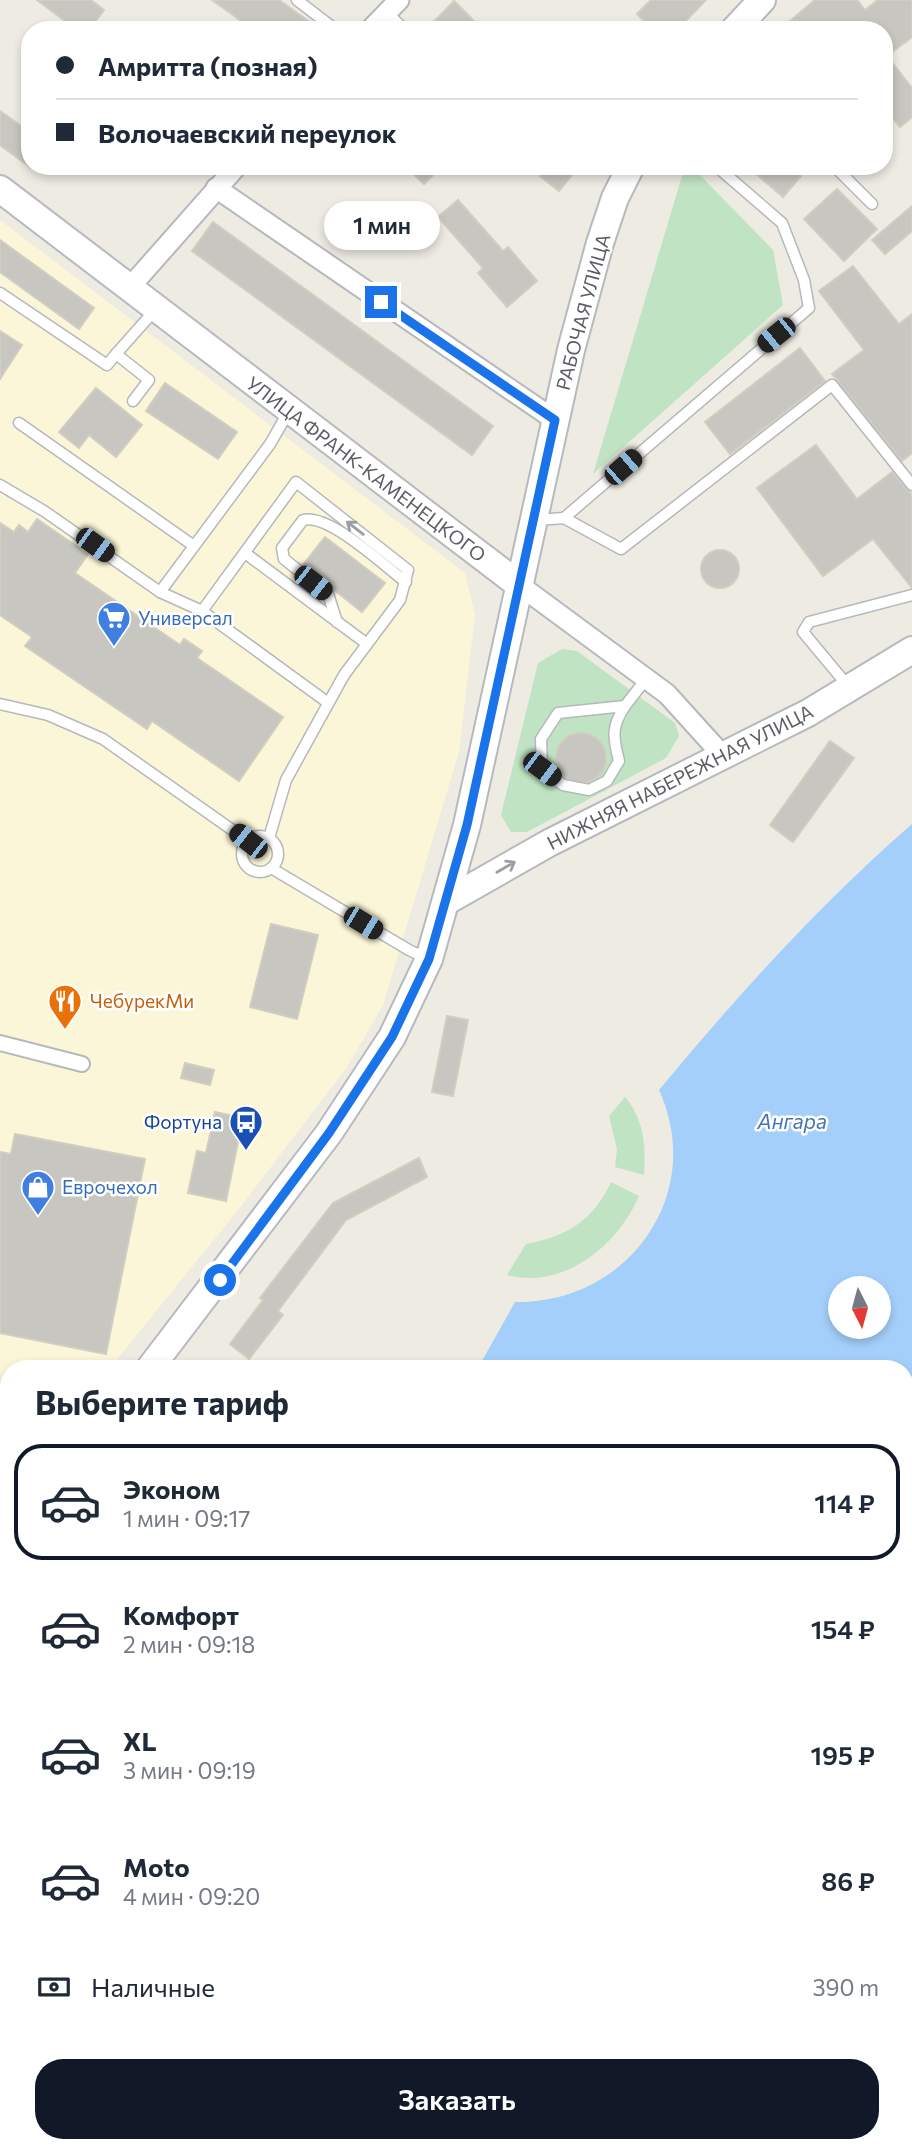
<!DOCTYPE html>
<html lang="ru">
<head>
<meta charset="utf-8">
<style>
  body { margin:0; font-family:Commissioner,sans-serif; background:#f2f2f3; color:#1f2937; height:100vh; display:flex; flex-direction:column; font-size:26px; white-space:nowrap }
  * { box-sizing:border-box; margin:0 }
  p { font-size:23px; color:#747a83 }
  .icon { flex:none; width:38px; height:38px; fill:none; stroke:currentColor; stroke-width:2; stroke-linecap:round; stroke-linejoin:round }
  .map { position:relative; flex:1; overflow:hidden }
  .sheet { position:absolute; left:0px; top:1360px; width:914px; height:793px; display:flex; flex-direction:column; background:#fff; border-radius:28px 28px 0 0; box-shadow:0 4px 10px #0003 }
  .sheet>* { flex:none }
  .top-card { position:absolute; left:21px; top:21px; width:872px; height:154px; border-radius:28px; box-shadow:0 4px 10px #0003; display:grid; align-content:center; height:154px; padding:0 35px; background:#fff }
  .needle { width:46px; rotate:174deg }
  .fabs { position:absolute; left:828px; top:1276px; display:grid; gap:14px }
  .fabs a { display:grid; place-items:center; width:63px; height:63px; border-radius:50%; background:#fff; box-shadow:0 4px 10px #0003; font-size:35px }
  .end { position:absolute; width:32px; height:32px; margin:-16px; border:9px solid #1a73e8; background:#fff; box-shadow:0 0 0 4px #fff }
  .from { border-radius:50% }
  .bubble { position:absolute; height:49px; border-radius:24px; background:#fff; box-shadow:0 4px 10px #0003; font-size:23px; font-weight:600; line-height:49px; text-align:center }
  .car { position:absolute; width:21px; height:42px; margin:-21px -10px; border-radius:9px; box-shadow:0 0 5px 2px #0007; background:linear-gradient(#222 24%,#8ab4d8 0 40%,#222 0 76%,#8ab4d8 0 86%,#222 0) }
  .top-card b { display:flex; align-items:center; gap:24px; height:66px; font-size:26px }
  .top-card b+b { border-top:2px solid #e0e1e3 }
  .top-card i { width:18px; height:18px; background:#1f2937 }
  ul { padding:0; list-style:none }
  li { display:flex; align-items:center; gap:21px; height:116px; margin:0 14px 10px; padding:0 21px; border:4px solid transparent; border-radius:28px }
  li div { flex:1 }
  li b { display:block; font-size:26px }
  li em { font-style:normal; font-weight:600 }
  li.current { border-color:#111827 }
  li>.icon { width:63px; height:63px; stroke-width:1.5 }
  h2 { padding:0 35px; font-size:32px; line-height:84px }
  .pay { display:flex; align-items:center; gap:18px; height:77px; padding:0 35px; font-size:26px }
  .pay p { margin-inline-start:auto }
  .cta { display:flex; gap:14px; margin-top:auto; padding:14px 35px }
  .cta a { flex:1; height:80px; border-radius:28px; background:#111827; color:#fff; font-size:28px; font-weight:600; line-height:80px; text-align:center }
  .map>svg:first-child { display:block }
  .commercial { fill:#fcf6d8 }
  .green { fill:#c0e3c3 }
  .water { fill:#a5cffb; fill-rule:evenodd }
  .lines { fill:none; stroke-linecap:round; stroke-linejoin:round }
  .river { stroke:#a5cffb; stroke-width:35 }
  .ferry { stroke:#4673b4; stroke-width:2; stroke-dasharray:9 7; stroke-linecap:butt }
  .building { fill:#c8c6c0; stroke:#d1cdc1; stroke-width:2 }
  .service-casing { stroke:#b5b8bc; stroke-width:13 }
  .pedestrian-casing { stroke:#b5b8bc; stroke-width:18 }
  .minor-casing { stroke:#b5b8bc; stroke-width:23 }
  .secondary-casing { stroke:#b6b9be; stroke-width:30 }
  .service { stroke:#fff; stroke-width:10 }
  .pedestrian { stroke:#fff; stroke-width:14 }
  .minor { stroke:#fff; stroke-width:19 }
  .secondary { stroke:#fff; stroke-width:26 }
  .oneway { stroke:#9d9ea1 }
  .route { stroke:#1a73e8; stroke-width:9 }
  .labels { text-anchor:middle; stroke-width:5; stroke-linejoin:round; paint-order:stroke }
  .street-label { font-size:19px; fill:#5b5e63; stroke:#fff }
  .shop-label { font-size:19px; fill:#366cbe; stroke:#fff; text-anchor:start }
  .food-label { font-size:19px; fill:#c56008; stroke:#fff; text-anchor:start }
  .transit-label { font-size:19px; fill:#164399; stroke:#fff; text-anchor:end }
  .water-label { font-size:21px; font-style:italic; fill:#4673b4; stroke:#fff }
</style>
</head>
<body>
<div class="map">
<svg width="912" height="2151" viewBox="0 0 912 2151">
  <rect width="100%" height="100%" fill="#edebe2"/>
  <path class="commercial" d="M0 220 465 573 475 615 459 752 383 1005 347 1067 238 1210 110 1368H9V1493L0 1504Z"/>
  <g class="green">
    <path d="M685 166H691L773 250 783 305 593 474Z"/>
    <path d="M562 649 577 651 675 723 679 736 666 758 527 832H511L501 815 538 663Z"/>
    <path d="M625 1097C644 1119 646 1147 644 1175L615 1167 617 1149 609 1116Z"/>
    <path d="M611 1182 639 1196C618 1245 564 1290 507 1275L526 1244C567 1236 593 1221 611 1182Z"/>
  </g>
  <g class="water">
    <path d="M912 824V2151H105L96 2144H905V1368H478L515 1302C627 1304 707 1195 659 1090 737 996 819 905 912 824ZM840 1288H878V1326H840Z"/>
    <path d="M0 1865 9 1870V2071L0 2065Z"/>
  </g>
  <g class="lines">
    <path class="river" d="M0 2148 5 2151"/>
    <g class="ferry">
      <path d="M905 1512 912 1508"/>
      <path d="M767 2151 769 2144"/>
    </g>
  </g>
  <g class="building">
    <path d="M37 0H91L104 10 89 30H77Z"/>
    <path d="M212 0H279L321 30H254Z"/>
    <path d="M651 0H706L677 30H653L637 14Z"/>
    <path d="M815 0H857L865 10 878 0H912V37L887 56 912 88V117L900 127 884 107V30H779Z"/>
    <path d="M454 1 483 30H426Z"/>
    <path d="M0 111 30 132V167L0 145Z"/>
    <path d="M405 166H442L424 184Z"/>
    <path d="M547 166H579L559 191 540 176Z"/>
    <path d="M747 166H789L801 176 783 197Z"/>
    <path d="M837 189 877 229 844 261 804 219Z"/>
    <path d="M458 200 503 251 508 247 537 281 507 307 478 273 483 268 438 217Z"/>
    <path d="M912 206V231L885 254 872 240Z"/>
    <path d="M213 222 493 426 472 455 192 251Z"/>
    <path d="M0 240 94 308 79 329 0 272Z"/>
    <path d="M853 266 899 324 912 314V453L902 461 832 374 864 350 819 291Z"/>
    <path d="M0 331 22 345 0 379Z"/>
    <path d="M800 348 825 381 730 454 705 422Z"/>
    <path d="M165 383 237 432 218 459 146 411Z"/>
    <path d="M96 388 142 425 116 457 89 435 79 448 59 432Z"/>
    <path d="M816 445 857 499 892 472 912 495V588L873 539 823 576 757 488Z"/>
    <path d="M37 519 88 554 75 573 180 645 184 639 202 651 197 658 283 717 239 781 152 721 147 729 25 646 32 637 0 615V523L14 532 19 525 28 532Z"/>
    <path d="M325 537 385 583 362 612 303 565Z"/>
    <circle cx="720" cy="569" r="19"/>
    <circle cx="581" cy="758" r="25"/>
    <path d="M830 741 854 758 793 842 770 825Z"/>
    <path d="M271 924 318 935 297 1019 250 1007Z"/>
    <path d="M447 1016 468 1020 453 1096 432 1092Z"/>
    <path d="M185 1063 214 1070 210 1085 181 1078Z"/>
    <path d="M215 1112 243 1118 226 1201 188 1193 197 1151 206 1153Z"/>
    <path d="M15 1134 145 1159 106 1354 0 1333V1152L11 1154Z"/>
    <path d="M419 1158 427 1177 346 1220 278 1311 283 1315 249 1359 230 1344 263 1300 260 1298 333 1203Z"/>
  </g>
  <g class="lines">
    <defs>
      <g id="service">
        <path d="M297 0 336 30"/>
        <path d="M387 13 405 30"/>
        <path d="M834 166 872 204"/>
        <path d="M0 293 107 365 116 354"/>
        <path d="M133 401 149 380 116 354 155 310"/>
        <path d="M19 423 194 546"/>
        <path d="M0 485 44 511 160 592 202 611 327 702"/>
        <path d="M564 518 809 308 804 280 782 223 716 166"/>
        <path d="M537 520 564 518 621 549 832 385 912 485"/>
        <path d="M245 553 367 644"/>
        <path d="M160 592 270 444 289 411"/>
        <path d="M202 611 296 482 408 570 400 600 344 675 286 780 269 838"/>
        <path d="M337 622 328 594 284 559 282 548 303 520C329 513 383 565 406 582"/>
        <path d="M848 686 803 632 809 622 912 595"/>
        <path d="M0 704 48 715 103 739 248 841"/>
        <path d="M625 706C611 727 613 737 619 761L607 781 589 790 563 785 542 769 541 739 558 713Z"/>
        <path d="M625 706 646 679"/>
        <circle cx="260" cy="854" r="18"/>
        <path d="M271 868 409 950 428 959"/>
        <path d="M0 1442 9 1469"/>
        <path d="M0 1666 9 1653"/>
      </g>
      <path id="pedestrian" d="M0 1043 82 1064"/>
      <g id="minor">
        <path d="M370 30 399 0"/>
        <path d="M216 188 555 420"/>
        <path d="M131 286 237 166"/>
        <path d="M518 584 667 694 724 757"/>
        <path d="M0 1675 9 1685"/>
        <path d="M0 1751 9 1743"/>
      </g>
      <g id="secondary">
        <path d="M734 30 762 0"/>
        <path d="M0 189 518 584"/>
        <path d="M447 901 549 843 808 713 912 650"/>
        <path d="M150 1368 329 1133 392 1037 429 959 467 825 571 350 600 243 615 198 631 166"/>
        <path d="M0 1561 9 1550"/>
      </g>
    </defs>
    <use href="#service" class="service-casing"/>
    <use href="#pedestrian" class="pedestrian-casing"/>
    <use href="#minor" class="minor-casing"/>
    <use href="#secondary" class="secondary-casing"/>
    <use href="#service" class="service"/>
    <use href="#pedestrian" class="pedestrian"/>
    <use href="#minor" class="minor"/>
    <use href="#secondary" class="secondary"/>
  </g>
  <defs><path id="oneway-shaft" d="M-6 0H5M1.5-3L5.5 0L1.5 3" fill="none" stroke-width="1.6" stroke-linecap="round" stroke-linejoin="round" transform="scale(1.75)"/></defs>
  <g class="oneway">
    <use href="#oneway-shaft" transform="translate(355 528) rotate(-142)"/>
    <use href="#oneway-shaft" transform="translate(506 867) rotate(-30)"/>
  </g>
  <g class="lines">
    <path class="route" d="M220 1280 329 1133 392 1037 429 959 467 825 555 420 381 302"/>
  </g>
  <defs>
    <symbol id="supermarket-pin" viewBox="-11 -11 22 30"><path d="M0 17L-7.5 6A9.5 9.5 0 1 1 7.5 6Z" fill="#3f7fe0" stroke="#fff"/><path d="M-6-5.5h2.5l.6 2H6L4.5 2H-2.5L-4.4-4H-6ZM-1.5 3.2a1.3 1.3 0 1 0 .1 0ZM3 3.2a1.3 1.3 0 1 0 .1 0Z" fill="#fff"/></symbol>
    <symbol id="restaurant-pin" viewBox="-11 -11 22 30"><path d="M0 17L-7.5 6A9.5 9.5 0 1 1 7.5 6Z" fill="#e8710a" stroke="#fff"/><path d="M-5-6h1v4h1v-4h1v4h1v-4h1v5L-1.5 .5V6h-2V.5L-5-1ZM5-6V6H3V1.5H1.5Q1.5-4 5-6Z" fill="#fff"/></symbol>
    <symbol id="bus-pin" viewBox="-11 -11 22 30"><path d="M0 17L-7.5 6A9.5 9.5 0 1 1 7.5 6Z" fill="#1a4fb4" stroke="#fff"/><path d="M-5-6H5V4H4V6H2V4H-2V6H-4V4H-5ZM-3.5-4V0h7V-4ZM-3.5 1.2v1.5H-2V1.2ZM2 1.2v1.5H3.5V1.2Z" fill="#fff"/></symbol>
    <symbol id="shop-pin" viewBox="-11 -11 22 30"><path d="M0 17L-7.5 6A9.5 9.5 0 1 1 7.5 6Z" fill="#3f7fe0" stroke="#fff"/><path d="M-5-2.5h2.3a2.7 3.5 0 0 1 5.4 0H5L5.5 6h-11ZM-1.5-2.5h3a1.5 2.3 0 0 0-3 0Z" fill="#fff"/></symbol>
  </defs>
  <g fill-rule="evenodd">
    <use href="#supermarket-pin" x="95" y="599" width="38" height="52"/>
    <use href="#restaurant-pin" x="46" y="982" width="38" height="52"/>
    <use href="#bus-pin" x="227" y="1103" width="38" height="52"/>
    <use href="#shop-pin" x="19" y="1168" width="38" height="52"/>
  </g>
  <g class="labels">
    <g class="street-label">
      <text transform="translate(583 312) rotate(-75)" y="7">РАБОЧАЯ УЛИЦА</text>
      <text transform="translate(366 469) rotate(37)" y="7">УЛИЦА ФРАНК-КАМЕНЕЦКОГО</text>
      <text transform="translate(680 777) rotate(-27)" y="7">НИЖНЯЯ НАБЕРЕЖНАЯ УЛИЦА</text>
    </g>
    <g class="shop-label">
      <text x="138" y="625">Универсал</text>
      <text x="62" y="1194">Еврочехол</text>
    </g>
    <g class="food-label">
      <text x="90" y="1008">ЧебурекМи</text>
    </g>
    <g class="transit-label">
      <text x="222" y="1129">Фортуна</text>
    </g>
    <g class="water-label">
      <text x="792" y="1129">Ангара</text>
    </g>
  </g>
</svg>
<div class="fabs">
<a><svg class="needle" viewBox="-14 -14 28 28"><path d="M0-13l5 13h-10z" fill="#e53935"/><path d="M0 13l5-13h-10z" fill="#747a83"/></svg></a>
</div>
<i class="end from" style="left:220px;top:1280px"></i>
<i class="end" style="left:381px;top:302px"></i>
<div class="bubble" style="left:324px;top:201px;width:116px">1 мин</div>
<i class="car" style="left:776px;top:335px;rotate:231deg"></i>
<i class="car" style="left:623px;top:467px;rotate:49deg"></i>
<i class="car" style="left:95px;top:545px;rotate:126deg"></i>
<i class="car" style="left:313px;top:583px;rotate:128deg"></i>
<i class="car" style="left:542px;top:769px;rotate:127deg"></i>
<i class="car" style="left:248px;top:841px;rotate:308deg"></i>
<i class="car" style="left:363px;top:923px;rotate:121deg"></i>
<div class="top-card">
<b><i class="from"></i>Амритта (позная)</b>
<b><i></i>Волочаевский переулок</b>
</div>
<section class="sheet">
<h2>Выберите тариф</h2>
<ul>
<li class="current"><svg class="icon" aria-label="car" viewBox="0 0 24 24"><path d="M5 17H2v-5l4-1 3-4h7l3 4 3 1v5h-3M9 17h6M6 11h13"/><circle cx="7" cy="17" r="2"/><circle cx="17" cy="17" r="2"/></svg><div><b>Эконом</b><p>1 мин · 09:17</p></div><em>114 ₽</em></li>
<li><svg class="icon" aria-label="car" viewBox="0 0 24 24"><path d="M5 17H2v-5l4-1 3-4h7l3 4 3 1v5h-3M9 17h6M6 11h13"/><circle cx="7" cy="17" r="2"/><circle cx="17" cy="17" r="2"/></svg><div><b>Комфорт</b><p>2 мин · 09:18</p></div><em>154 ₽</em></li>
<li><svg class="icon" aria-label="car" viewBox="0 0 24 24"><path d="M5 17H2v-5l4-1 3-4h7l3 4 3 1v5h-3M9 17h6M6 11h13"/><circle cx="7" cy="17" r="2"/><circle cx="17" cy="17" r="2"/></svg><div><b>XL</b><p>3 мин · 09:19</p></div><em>195 ₽</em></li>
<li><svg class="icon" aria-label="car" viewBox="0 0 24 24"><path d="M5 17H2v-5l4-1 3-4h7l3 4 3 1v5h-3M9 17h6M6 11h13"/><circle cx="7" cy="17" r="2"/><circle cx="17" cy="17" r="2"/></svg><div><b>Moto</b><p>4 мин · 09:20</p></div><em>86 ₽</em></li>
</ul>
<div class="pay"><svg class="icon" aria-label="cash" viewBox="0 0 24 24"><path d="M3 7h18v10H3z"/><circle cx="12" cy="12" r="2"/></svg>Наличные<p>390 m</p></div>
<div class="cta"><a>Заказать</a></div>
</section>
</div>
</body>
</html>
